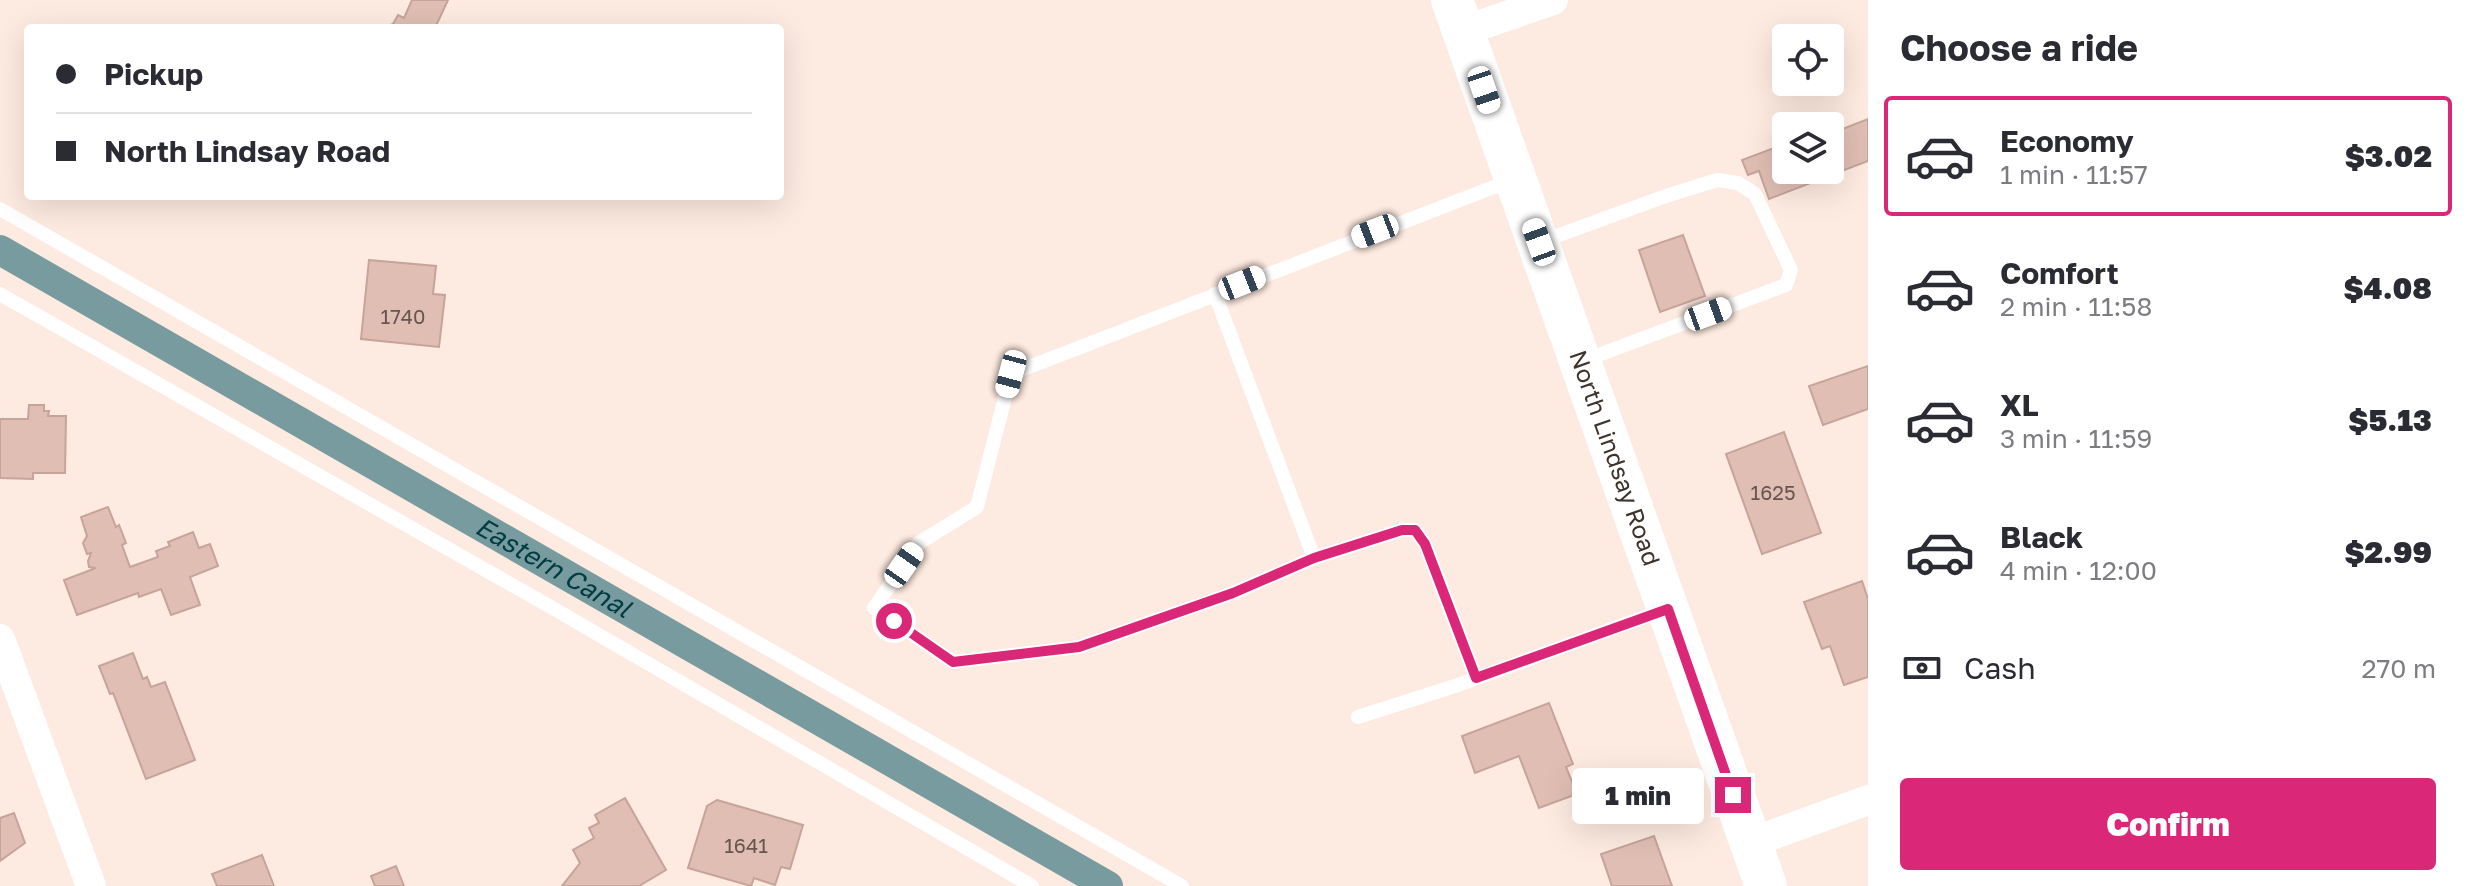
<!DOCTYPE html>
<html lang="en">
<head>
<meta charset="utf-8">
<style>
  body { margin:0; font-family:"Golos Text",sans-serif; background:#f2f2f3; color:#2b2b33; height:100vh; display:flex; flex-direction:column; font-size:30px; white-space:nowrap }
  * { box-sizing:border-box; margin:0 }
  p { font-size:26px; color:#7c7c81 }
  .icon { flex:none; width:44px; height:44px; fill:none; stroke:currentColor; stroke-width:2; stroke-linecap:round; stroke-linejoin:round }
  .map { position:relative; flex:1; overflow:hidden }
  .panel { display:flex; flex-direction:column; background:#fff; width:600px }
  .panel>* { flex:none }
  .guide { position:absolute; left:24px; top:24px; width:760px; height:176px; border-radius:8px; box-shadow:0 8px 32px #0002; display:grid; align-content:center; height:176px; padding:0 32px; background:#fff }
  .fabs { position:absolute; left:1772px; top:24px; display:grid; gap:16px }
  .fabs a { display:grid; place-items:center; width:72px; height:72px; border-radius:8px; background:#fff; box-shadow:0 8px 32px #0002; font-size:40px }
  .end { position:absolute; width:36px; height:36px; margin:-18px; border:10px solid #db2777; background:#fff; box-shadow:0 0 0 4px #fff }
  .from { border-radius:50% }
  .bubble { position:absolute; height:56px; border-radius:8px; background:#fff; box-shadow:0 8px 32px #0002; font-size:26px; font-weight:800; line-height:56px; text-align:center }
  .car { position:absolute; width:24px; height:48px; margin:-24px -12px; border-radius:10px; box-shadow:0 0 6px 2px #0007; background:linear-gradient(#fff 24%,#345 0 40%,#fff 0 76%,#345 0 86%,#fff 0) }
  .guide b { display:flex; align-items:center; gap:28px; height:76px; font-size:30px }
  .guide b+b { border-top:2px solid #e1e1e2 }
  .guide i { width:20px; height:20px; background:#2b2b33 }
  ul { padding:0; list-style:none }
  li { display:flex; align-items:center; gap:24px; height:120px; margin:0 16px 12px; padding:0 16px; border:4px solid transparent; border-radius:8px }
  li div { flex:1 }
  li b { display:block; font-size:30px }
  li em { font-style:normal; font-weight:800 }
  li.current { border-color:#db2777 }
  li>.icon { width:72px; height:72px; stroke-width:1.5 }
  h2 { padding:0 32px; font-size:36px; line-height:96px }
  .pay { display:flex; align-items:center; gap:20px; height:88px; padding:0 32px; font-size:30px }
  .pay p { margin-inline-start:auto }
  .primary-button { display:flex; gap:16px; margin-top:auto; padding:16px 32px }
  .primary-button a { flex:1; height:92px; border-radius:8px; background:#db2777; color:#fff; font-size:32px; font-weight:800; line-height:92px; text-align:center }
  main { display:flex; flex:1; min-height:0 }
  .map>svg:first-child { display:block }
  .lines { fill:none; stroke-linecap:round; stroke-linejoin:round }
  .canal { stroke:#779b9f; stroke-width:30 }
  .building { fill:#e0beb3; stroke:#c6a49a; stroke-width:2 }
  .lane { stroke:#fff; stroke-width:14 }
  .street { stroke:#fff; stroke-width:30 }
  .secondary { stroke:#fff; stroke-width:42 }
  .route { stroke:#db2777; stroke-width:10 }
  .labels { text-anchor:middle; stroke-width:8; stroke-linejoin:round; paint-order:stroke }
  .number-label { font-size:20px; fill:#67564e }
  .street-label { font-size:24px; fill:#3f332c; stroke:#fbfbfb }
  .water-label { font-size:26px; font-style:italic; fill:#003c42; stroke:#fbfbfb }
</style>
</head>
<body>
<main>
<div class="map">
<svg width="1868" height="886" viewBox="0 0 1868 886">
  <rect width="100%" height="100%" fill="#fdeae0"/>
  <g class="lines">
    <path class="canal" id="s1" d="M0 250 1108 886"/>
  </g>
  <g class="building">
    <path d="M412 0H448L435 28H383L393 24 398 15 404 18Z"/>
    <path d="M1868 119V161L1769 199 1759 171 1748 175 1742 160 1782 145 1786 150V170H1830V134Z"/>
    <path d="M1683 235 1705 296 1660 312 1639 250Z"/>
    <path d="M369 260 436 266 433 294 445 295 439 347 361 339Z"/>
    <path d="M1868 366V409L1823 425 1809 386Z"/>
    <path d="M29 405H44V411H49L48 416H66L65 473H33V479L0 478V419H28Z"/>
    <path d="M1784 432 1821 533 1762 554 1726 454Z"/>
    <path d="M108 507 116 527 119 525 126 543 122 545 130 567 158 557 156 551 170 546 168 542 193 532 199 548 210 544 218 566 190 577 200 605 171 615 161 589 139 597 138 593 77 615 64 580 96 568 89 567 88 561 91 553 87 554 83 543 87 536 81 517Z"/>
    <path d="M1862 581 1868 599V677L1844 685 1830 646 1822 649 1804 602Z"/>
    <path d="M133 653 143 679 147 677 151 687 165 682 195 760 146 779 113 693 110 694 99 666Z"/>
    <path d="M1549 703 1573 764 1566 767 1577 794 1539 808 1519 756 1475 773 1462 736Z"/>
    <path d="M625 798 666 870 639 886H562L580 863 573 850 594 838 589 828 599 823 595 815Z"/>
    <path d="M717 800 803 825 790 869 781 867 775 885 754 878 751 886 688 868 707 806Z"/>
    <path d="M14 813 25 843 0 861V818Z"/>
    <path d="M1654 836 1672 886H1612L1601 854Z"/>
    <path d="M262 855 274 886H217L212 874Z"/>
    <path d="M396 866 404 886H375L371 876Z"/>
  </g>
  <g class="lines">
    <g class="lane">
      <path d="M0 209 1182 886"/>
      <path d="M1540 242 1666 196 1717 180 1738 183 1755 194 1791 270 1786 285 1585 360"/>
      <path d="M0 294 556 610 1032 886"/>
      <path d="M1215 294 1314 558 1233 593 1079 647 953 662 874 608 919 543 977 507 1011 374 1512 180"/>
      <path d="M1314 558 1402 530H1415L1425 544 1476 678"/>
      <path d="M1358 717 1455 686 1664 610"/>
    </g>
    <g class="street">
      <path d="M1463 31 1553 0"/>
      <path d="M0 639 91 886"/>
      <path d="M1750 843 1868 800"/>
    </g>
    <path class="secondary" id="s2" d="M1452 0 1766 886"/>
  </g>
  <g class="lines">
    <path class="route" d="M894 621 953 662 1079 647 1233 593 1314 558 1402 530H1415L1425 544 1476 678 1668 609 1733 795"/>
  </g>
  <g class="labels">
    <g class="number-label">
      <text x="403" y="324">1740</text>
      <text x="1773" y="500">1625</text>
      <text x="746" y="853">1641</text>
    </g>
    <g class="street-label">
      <text dy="8" stroke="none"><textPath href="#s2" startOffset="486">North Lindsay Road</textPath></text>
    </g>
    <g class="water-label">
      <text dy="9" stroke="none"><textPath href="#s1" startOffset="638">Eastern Canal</textPath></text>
    </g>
  </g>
</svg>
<div class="fabs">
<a><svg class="icon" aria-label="locate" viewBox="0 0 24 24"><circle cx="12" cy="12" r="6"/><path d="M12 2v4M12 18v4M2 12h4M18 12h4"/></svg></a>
<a><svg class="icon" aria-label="layers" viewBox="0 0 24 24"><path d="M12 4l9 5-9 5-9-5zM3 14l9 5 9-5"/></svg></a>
</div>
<i class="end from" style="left:894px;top:621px"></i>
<i class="end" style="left:1733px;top:795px"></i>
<div class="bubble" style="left:1572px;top:768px;width:132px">1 min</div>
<i class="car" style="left:1484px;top:90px;rotate:161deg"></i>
<i class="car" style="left:1375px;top:231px;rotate:249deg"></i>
<i class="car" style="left:1539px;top:242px;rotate:340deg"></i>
<i class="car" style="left:1242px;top:283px;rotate:68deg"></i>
<i class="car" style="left:1708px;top:314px;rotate:70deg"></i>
<i class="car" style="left:1011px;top:374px;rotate:195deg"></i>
<i class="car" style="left:904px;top:565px;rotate:35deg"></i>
<div class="guide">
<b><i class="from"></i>Pickup</b>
<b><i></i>North Lindsay Road</b>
</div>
</div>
<section class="panel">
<h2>Choose a ride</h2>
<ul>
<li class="current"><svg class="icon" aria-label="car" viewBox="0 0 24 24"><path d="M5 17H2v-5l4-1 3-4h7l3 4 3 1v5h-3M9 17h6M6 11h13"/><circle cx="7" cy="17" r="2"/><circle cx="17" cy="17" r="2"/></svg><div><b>Economy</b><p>1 min · 11:57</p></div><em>$3.02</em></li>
<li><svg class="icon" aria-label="car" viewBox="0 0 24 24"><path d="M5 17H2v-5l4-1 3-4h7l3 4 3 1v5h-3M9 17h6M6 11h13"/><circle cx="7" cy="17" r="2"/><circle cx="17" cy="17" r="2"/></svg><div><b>Comfort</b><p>2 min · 11:58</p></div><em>$4.08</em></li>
<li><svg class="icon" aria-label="car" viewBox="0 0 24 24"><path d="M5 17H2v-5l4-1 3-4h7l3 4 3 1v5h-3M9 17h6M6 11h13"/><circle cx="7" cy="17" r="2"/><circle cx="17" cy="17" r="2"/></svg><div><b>XL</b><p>3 min · 11:59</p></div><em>$5.13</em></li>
<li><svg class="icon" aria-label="car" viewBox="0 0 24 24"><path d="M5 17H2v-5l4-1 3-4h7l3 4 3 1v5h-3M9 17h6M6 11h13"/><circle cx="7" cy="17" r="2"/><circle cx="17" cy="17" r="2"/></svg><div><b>Black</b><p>4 min · 12:00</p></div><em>$2.99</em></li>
</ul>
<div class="pay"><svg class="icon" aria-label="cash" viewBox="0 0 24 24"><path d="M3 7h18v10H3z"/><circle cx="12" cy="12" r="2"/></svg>Cash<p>270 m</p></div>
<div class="primary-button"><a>Confirm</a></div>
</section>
</main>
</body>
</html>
